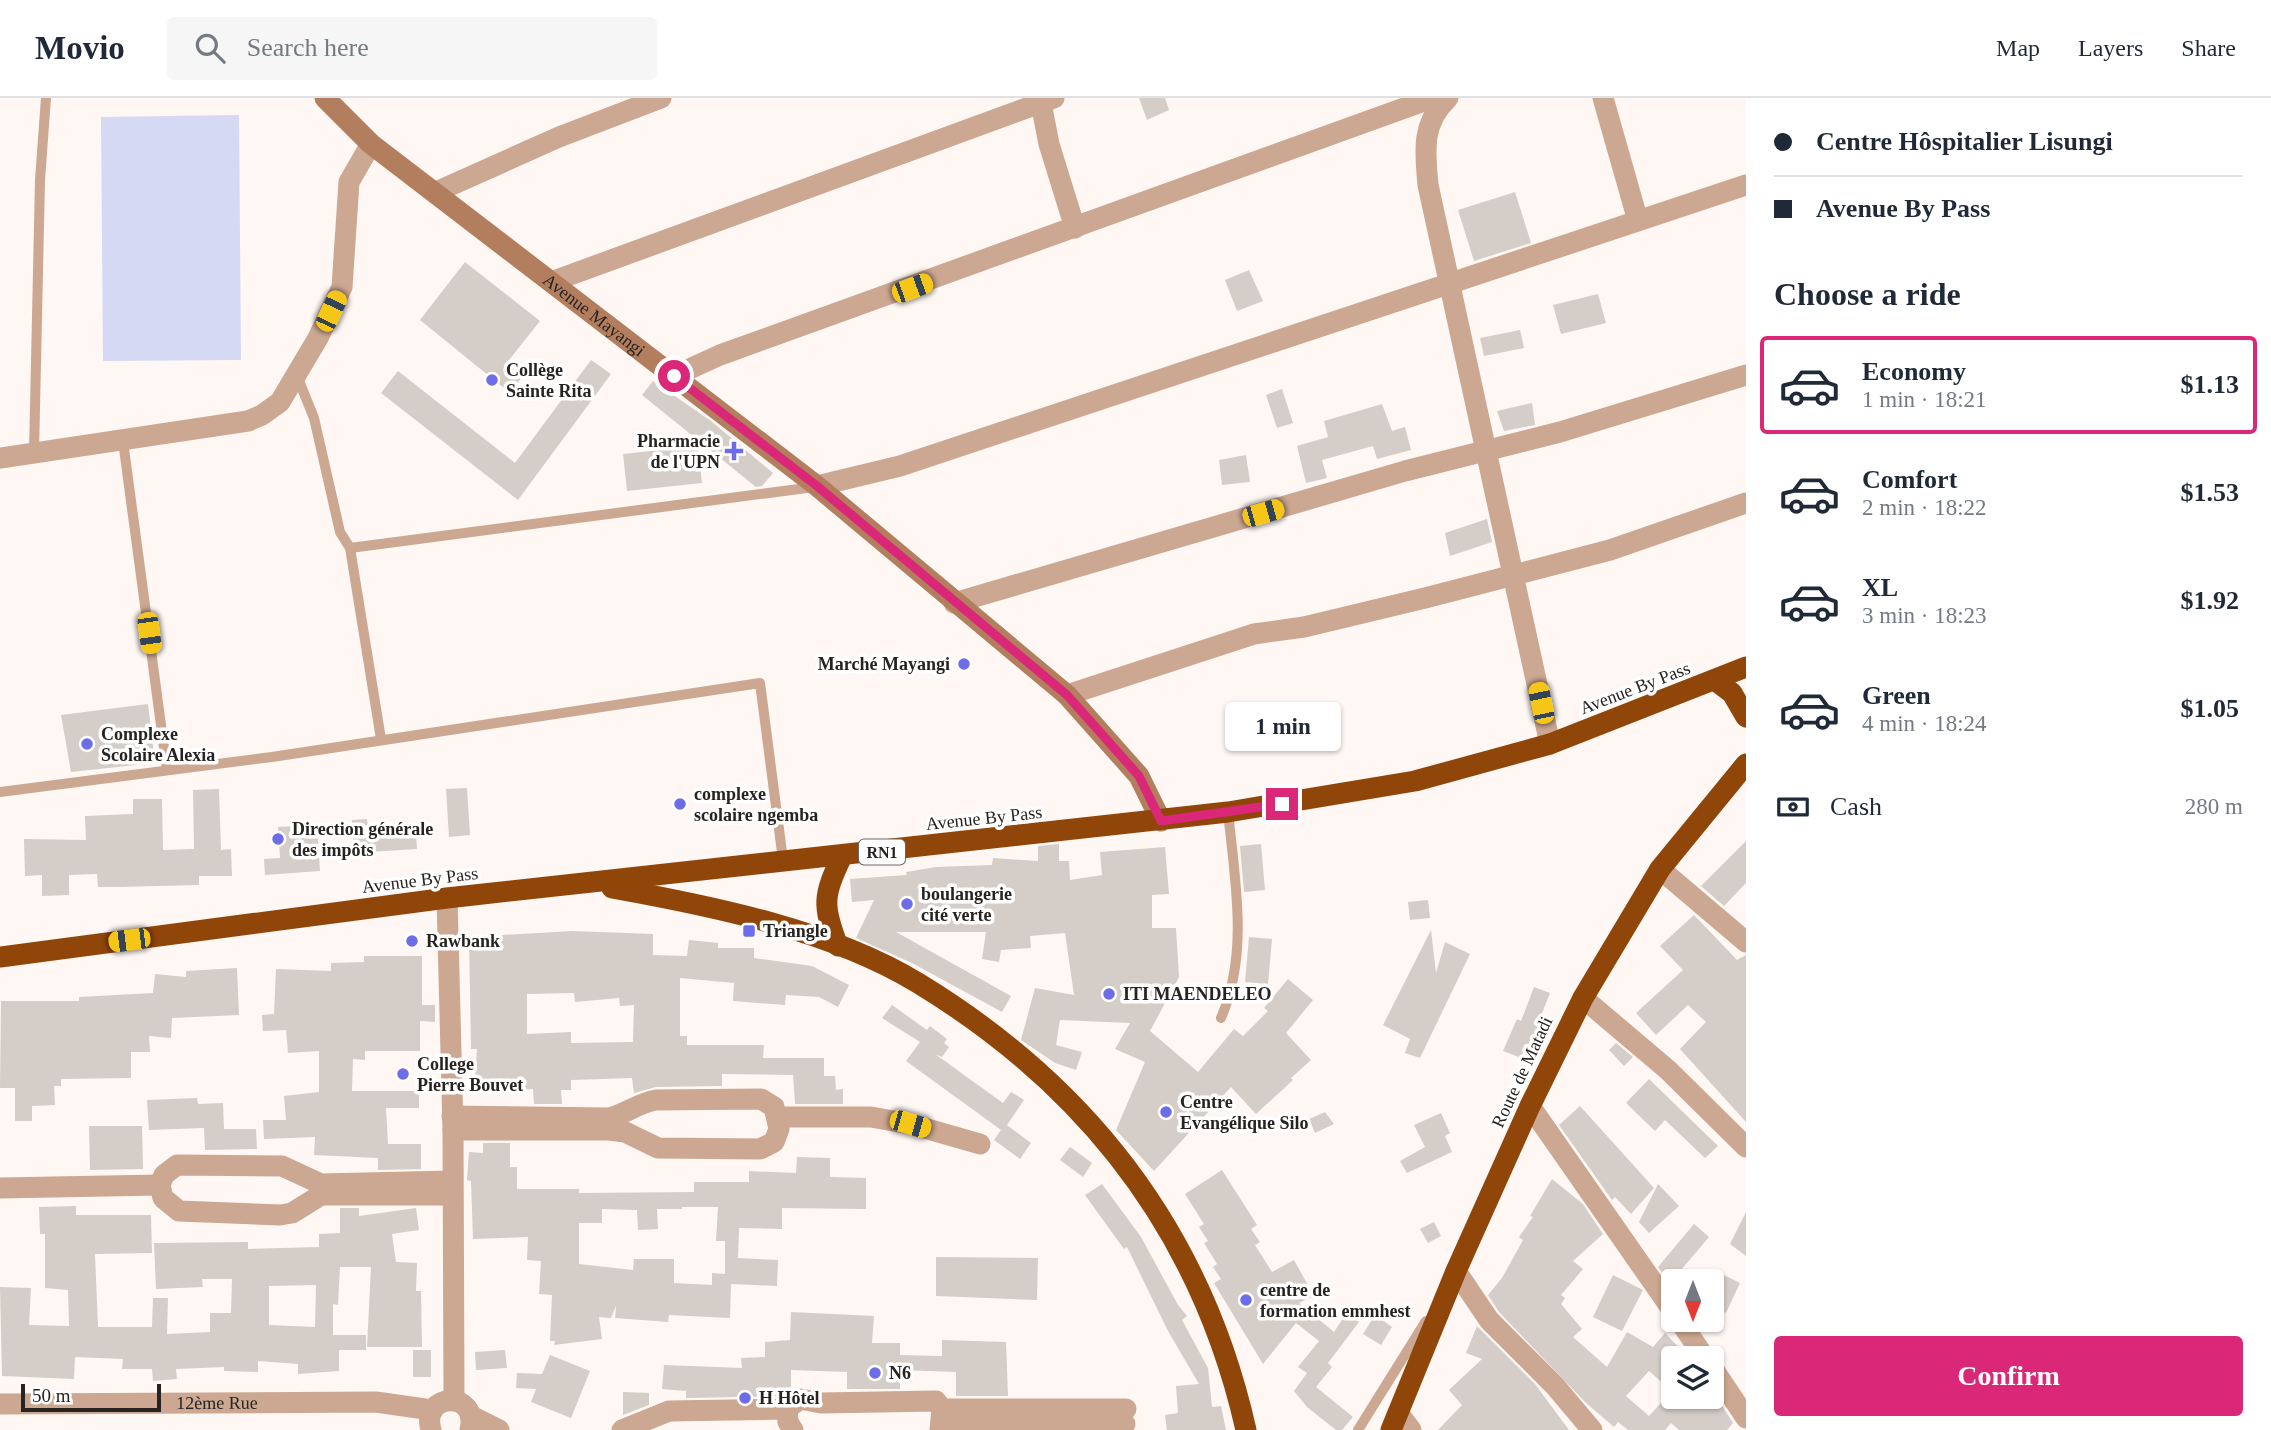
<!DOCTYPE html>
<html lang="en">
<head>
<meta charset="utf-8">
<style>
  body { margin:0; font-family:Georgia,serif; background:#f6f6f7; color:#1f2937; height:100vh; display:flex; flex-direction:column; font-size:26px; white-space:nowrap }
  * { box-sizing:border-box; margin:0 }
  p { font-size:23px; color:#747a83 }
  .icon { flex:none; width:38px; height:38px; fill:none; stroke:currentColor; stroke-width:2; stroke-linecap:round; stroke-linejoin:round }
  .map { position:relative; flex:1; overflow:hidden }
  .sheet { display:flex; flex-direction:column; background:#fff; width:525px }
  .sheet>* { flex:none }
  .hud { display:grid; align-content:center; height:154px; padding:0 28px; background:#fff }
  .needle { width:46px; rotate:180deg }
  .controls { position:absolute; left:1661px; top:1171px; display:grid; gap:14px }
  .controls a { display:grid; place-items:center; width:63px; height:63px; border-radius:7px; background:#fff; box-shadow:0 2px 5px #0004; font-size:35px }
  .scale { position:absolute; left:21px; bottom:18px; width:140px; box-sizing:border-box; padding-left:7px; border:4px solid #272321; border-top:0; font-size:19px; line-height:24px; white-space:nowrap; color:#272321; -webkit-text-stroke:5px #fff; paint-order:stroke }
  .end { position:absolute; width:32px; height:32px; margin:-16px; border:9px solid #db2777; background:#fff; box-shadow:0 0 0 4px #fff }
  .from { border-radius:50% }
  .bubble { position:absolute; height:49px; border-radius:7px; background:#fff; box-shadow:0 2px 5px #0004; font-size:23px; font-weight:800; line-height:49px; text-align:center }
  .car { position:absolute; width:21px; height:42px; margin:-21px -10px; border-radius:9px; box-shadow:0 0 5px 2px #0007; background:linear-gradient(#f5c518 24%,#345 0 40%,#f5c518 0 76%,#345 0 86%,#f5c518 0) }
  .hud b { display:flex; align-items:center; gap:24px; height:66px; font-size:26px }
  .hud b+b { border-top:2px solid #e0e1e3 }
  .hud i { width:18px; height:18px; background:#1f2937 }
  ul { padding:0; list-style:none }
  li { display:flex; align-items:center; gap:21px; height:98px; margin:0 14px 10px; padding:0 14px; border:4px solid transparent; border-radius:7px }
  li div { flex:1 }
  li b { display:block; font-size:26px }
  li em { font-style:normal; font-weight:800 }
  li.active { border-color:#db2777 }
  li>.icon { width:63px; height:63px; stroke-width:1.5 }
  h2 { padding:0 28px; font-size:32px; line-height:84px }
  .pay { display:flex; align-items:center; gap:18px; height:77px; padding:0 28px; font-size:26px }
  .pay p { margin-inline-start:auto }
  .cta { display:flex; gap:14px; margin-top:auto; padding:14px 28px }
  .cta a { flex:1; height:80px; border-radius:7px; background:#db2777; color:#fff; font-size:28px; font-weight:800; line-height:80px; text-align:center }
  header { display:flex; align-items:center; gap:42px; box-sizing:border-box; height:98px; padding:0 35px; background:#fff; border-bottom:2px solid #e0e1e3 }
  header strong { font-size:33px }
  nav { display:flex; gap:38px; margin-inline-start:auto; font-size:24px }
  .search { width:490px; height:63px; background:#f6f6f7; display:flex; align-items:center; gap:18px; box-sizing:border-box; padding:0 24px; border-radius:7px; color:#747a83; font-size:26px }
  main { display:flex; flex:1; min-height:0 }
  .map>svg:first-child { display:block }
  .green { fill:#d5d9f4 }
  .building { fill:#d5cdc7; fill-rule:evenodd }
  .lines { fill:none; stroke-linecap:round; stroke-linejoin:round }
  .lane { stroke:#cca791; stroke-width:10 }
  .street { stroke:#cca791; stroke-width:21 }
  .secondary { stroke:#b37e5e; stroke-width:21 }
  .highway { stroke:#904609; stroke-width:21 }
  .route { stroke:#db2777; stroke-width:9 }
  .poi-dot { fill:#6d6de7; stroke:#fff; stroke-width:2.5 }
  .labels { text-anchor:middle; stroke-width:7; stroke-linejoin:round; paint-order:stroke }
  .shield { fill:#fff; stroke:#686564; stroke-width:2 }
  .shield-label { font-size:16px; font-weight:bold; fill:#272321 }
  .street-label { font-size:18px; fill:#272321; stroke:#fff }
  .poi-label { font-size:18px; font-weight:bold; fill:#272321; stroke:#fff; text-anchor:start }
</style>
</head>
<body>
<header>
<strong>Movio</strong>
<div class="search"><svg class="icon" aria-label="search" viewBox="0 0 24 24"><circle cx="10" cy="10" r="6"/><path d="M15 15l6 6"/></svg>Search here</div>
<nav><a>Map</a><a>Layers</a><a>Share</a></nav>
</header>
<main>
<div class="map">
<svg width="1746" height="1332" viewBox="0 0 1746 1332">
  <rect width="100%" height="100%" fill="#fef7f3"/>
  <path class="green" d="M239 17 241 262 103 263 101 19Z"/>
  <g class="building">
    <path d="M1139 0H1165L1169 12 1147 22Z"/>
    <path d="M1515 94 1531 145 1474 163 1458 112Z"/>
    <path d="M465 164 540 223 509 262 525 275 510 295 420 222Z"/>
    <path d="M1249 172 1263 203 1237 213 1225 182Z"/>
    <path d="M1598 196 1606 225 1561 236 1553 207Z"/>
    <path d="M1520 232 1524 250 1484 258 1480 240Z"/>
    <path d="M591 262 611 276 518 402 381 295 398 273 515 365Z"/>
    <path d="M653 283 711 323 773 375 762 388 756 389 642 297Z"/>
    <path d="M1282 291 1293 325 1277 330 1266 297Z"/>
    <path d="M1532 305 1535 327 1504 333 1497 313Z"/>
    <path d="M1382 306 1392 333 1405 329 1411 352 1377 361 1373 348 1322 362 1327 380 1306 385 1297 348 1328 339 1324 323Z"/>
    <path d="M698 348 702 385 627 393 623 356Z"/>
    <path d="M1246 357 1250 384 1222 387 1219 362Z"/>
    <path d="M1487 421 1492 444 1450 458 1445 435Z"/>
    <path d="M148 606 155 665 71 674 61 617Z"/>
    <path d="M467 690 470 737 449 739 446 691Z"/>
    <path d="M219 691 221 752 231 751 232 778H199V787L118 789H98L97 776 69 777V797L42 798V777L25 778 24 741 86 742 85 718 133 716V701H162L163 752 194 751 193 692Z"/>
    <path d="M367 721 369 740 416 737 417 751 369 754 370 757 354 758 352 722Z"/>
    <path d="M317 727 320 773 265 777 264 761 280 760 278 729Z"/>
    <path d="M1746 743V785L1724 808 1701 788Z"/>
    <path d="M1059 746V763H1069L1070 782 1102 777 1100 754 1165 749 1169 796 1152 797V830H1176L1179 879 1150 933 1198 974 1234 931 1243 938 1268 913 1264 910 1288 881 1313 902 1286 935 1311 962 1291 980 1293 982 1256 1016 1231 989 1154 1073 1116 1032 1145 964 1115 951 1130 925 1060 922 1056 947 1082 954 1076 972 1055 965 1021 942 1035 890 1074 897 1065 835 1030 838 1031 850 1001 852 999 864 982 861 986 834H896L1011 898 1002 914 912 865 856 840 874 802 852 804 850 781 907 777 906 774 936 769 992 767 993 760 1038 763V748Z"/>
    <path d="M1261 746 1265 792 1244 794 1240 748Z"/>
    <path d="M1428 802 1430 820 1410 822 1408 804Z"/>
    <path d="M1694 817 1737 862 1746 857V1024L1680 951 1706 924 1688 907 1656 937 1636 915 1683 872 1660 848Z"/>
    <path d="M1431 832 1436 875 1445 844 1470 856 1420 960 1405 955 1410 941 1383 927Z"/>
    <path d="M572 833 653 836V857L687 858 689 842 718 845V850H754V860L812 868 849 887 838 909 819 899 786 897 785 907 733 903 734 885 680 880V938H687V947H764L763 960H824V978H835L836 992 843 991V1006H795L793 977 722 976V988L656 989 634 995 632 980 571 982V992H561L562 1006H534L533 991 474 995 477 951H471L469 839ZM574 895 575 904 619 900 620 908 634 907 633 944 571 945V934L527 936V896Z"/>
    <path d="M1249 839 1272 841 1268 886 1245 884Z"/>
    <path d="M364 858H422V907H435V924L420 923V953H365V962L353 961 352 993H419V1010H386L388 1046H421V1071L378 1072V1060L314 1057 315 1039 264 1041 263 1022H286L284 998 319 994V953L288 955 286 932 263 933 262 917 274 916 276 871 331 873V865L364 864Z"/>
    <path d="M237 870 239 917 172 920 171 940 149 938 150 954H131V980L61 981V988H54L55 1007 32 1008V1023H15V990H0L1 903H79V899L153 895 155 876 186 879V873Z"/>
    <path d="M1534 889 1550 895 1539 923 1551 928 1540 958 1524 952 1521 960 1503 953 1517 921 1521 923Z"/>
    <path d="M892 907 927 932 930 928 947 941 944 945 949 949 942 959 935 956 1003 1005 1011 994 1024 1002 1007 1027 1031 1045 1020 1061 994 1042 1001 1032 906 963 920 944 882 920Z"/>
    <path d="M1616 945 1633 959 1624 968 1609 952Z"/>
    <path d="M1649 981 1718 1048 1705 1060 1665 1022 1655 1033 1626 1005Z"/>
    <path d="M197 1000 198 1006 223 1005 224 1031H256L257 1051 205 1052 204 1030 149 1032 147 1002Z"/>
    <path d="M1580 1008 1654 1090 1631 1116 1615 1099 1612 1102 1559 1027Z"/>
    <path d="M1325 1014 1334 1026 1315 1035 1309 1021Z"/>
    <path d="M1441 1015 1450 1035 1445 1038 1452 1054 1407 1075 1400 1063 1425 1049 1414 1027Z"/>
    <path d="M89 1028H142L143 1071 90 1072Z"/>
    <path d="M483 1045H510V1069H517V1091H579V1095L694 1094V1084H749V1073L796 1075 797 1059 830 1060V1079L866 1080V1111L782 1110V1131L739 1130 738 1160 778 1162 777 1188 731 1186 730 1220 669 1217 668 1224 615 1220 616 1208 611 1220 599 1219 602 1241 554 1247 555 1243H550L552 1197 539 1196 541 1163 527 1162 528 1139 473 1141 471 1083 467 1082 469 1054 483 1055ZM682 1109H718L716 1143H725V1176L712 1175V1187L674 1185V1161H634L633 1172 579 1166V1125H602V1111L637 1112 638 1132 658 1131 657 1111H682Z"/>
    <path d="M1070 1049 1092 1065 1083 1079 1060 1062Z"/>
    <path d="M1222 1072 1257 1127 1251 1131 1260 1144 1255 1147 1272 1174 1294 1162 1314 1198 1299 1205 1334 1234 1346 1216 1359 1224 1328 1265 1332 1269 1316 1289 1353 1319 1342 1332H1336L1307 1309 1294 1293 1307 1275 1298 1269 1319 1243 1296 1225 1263 1266 1214 1185 1221 1181 1213 1169 1217 1166 1204 1145 1208 1143 1199 1129 1204 1126 1185 1096Z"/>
    <path d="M1552 1081 1583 1106 1603 1136 1573 1163 1583 1171 1561 1197 1565 1200 1561 1206 1582 1231 1573 1239 1607 1269 1627 1234 1653 1249 1665 1235 1689 1260H1673V1294L1649 1273 1626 1298 1649 1318 1667 1298H1716L1733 1325 1727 1332H1679L1671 1325 1665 1332H1628L1618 1324 1614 1329 1586 1305 1499 1214 1488 1197 1502 1180 1523 1142 1519 1139 1533 1119 1530 1118Z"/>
    <path d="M1102 1086 1141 1139 1178 1207 1187 1218 1182 1222 1208 1270 1212 1309 1221 1308 1226 1332H1167L1165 1317 1178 1315 1176 1288 1199 1286 1168 1233 1127 1149 1124 1151 1085 1097Z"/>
    <path d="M1658 1086 1679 1108 1649 1135 1639 1124Z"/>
    <path d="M76 1108V1117H151L152 1155 95 1156 98 1229H152L153 1200H168L167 1236 210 1234V1215H231L232 1181H202L203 1189 156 1191 154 1145 248 1144V1151L319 1149V1136L340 1135V1110H359V1118L416 1110 419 1132 392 1136 396 1164 417 1165 416 1193H421L422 1249H367L371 1169H340L338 1207 333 1206V1237H366V1252H339V1273L298 1276V1266L258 1263V1274L224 1273V1269L176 1271 177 1281 153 1283 152 1271H122L123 1261 75 1259 74 1281 2 1278 0 1189 31 1190 29 1227 69 1228 68 1192 45 1190V1136H40L39 1109ZM316 1187 315 1229 269 1227V1188Z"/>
    <path d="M1746 1114V1158L1730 1146Z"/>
    <path d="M1434 1124 1441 1138 1428 1145 1420 1131Z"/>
    <path d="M1694 1126 1709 1139 1670 1185 1658 1169Z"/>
    <path d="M936 1159 1038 1160 1037 1202 936 1198Z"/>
    <path d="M1716 1173 1740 1185 1726 1215 1712 1208 1711 1183Z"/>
    <path d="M1613 1177 1643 1192 1622 1233 1593 1219Z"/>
    <path d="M791 1214 874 1218 872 1245H900V1257L942 1258V1242L1006 1244 1008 1298H956V1274L900 1272V1291H847V1274L791 1272V1291L782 1298 686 1300V1293L662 1291 664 1267 742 1270 741 1260 765 1259V1244L790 1242Z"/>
    <path d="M1375 1217 1392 1229 1381 1247 1363 1236Z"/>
    <path d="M1477 1228 1535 1286 1569 1332H1438L1462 1307 1449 1292 1482 1261 1466 1255Z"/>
    <rect x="413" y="1252" width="18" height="27"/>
    <path d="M505 1252 507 1270 476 1272 475 1254Z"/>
    <path d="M550 1257 590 1273 571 1320 531 1304 536 1291 516 1290 517 1275 542 1276Z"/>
    <path d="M623 1294 649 1295V1307L623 1317Z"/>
  </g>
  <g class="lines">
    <g class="lane">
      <path d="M297 278 314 320 340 434 350 450 381 641"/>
      <path d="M123 343 167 672"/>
      <path d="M34 355 40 82 46 0"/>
      <path d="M350 450 814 389"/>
      <path d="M0 694 272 659 760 585 783 762"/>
      <path d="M1221 920C1249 856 1235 782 1228 714"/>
      <path d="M1358 1332 1426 1223"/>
    </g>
    <g class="street">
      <path d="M1040 0 1049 46 1075 130"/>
      <path d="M1448 0C1421 25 1425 54 1428 87L1550 646"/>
      <path d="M1603 0 1638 123"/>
      <path d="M436 94 559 39 661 0"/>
      <path d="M551 184 1054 0"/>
      <path d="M674 278 720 257 1432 0"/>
      <path d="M0 360 248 323 262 317 280 304 318 240 342 189 349 84 371 46"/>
      <path d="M817 388 900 368 1746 87"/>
      <path d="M954 505 1405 373 1560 334 1746 277"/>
      <path d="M1067 597 1254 536 1304 529 1425 500 1610 452 1746 405"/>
      <path d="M1660 771 1746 844"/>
      <path d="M447 800 453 1032 454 1302"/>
      <path d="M1583 900 1668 972 1746 1049"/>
      <path d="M1530 1008 1673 1213"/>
      <path d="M452 1018 609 1020C626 1016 638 1005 656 1002L761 1001 774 1009 779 1031 774 1044 760 1051 658 1050 625 1034 609 1032H453"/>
      <path d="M779 1019H871L910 1026 980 1046"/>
      <path d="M452 1083 321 1086 282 1068 177 1067 164 1077 160 1087 163 1100 179 1113 280 1117 292 1115 321 1097H452"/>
      <path d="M0 1090 160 1087"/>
      <path d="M1456 1173 1489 1222 1555 1288 1592 1332"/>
      <path d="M1679 1222 1705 1260"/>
      <path d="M1712 1269 1746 1320"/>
      <path id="s1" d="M0 1306 376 1304 432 1312"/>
      <path d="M787 1311 788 1324 793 1332"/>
      <path d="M942 1311H1126"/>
      <path d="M1398 1315 1411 1332"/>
      <path d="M471 1318 499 1332"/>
      <path d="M942 1326H1125"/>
      <path d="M431 1332C420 1294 480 1292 470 1332"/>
      <path d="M622 1332 669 1313 787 1311 800 1301 821 1305 936 1303 942 1311 940 1332"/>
    </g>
    <path class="secondary" id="s2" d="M325 0 371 46 817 388 1067 597 1139 678 1161 723"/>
    <g class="highway">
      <path d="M1716 583 1732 595 1746 619"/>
      <path d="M612 790C712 808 831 832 918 885 1089 989 1202 1136 1246 1332"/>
      <path d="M838 848C822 807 823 798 842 758"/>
      <path d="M0 859 447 800 1228 714 1415 683 1550 646 1746 569"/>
      <path d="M1391 1332 1456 1173 1530 1008 1583 900 1660 771 1746 666"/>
    </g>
  </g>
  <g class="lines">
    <path class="route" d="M674 278 817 388 1067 597 1139 678 1161 723 1282 706"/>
  </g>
  <g class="poi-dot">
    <circle cx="492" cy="282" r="7"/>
    <path d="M730.5 342.5h7v7h7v7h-7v7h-7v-7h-7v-7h7z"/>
    <circle cx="964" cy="566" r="7"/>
    <circle cx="87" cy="646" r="7"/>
    <circle cx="680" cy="706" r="7"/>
    <circle cx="278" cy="741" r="7"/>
    <circle cx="907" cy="806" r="7"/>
    <rect x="742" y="826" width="14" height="14" rx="3.5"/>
    <circle cx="412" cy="843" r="7"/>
    <circle cx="1109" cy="896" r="7"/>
    <circle cx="403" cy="976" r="7"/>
    <circle cx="1166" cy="1014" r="7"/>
    <circle cx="1246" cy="1202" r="7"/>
    <circle cx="875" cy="1275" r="7"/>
    <circle cx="745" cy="1300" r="7"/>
  </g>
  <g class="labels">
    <rect class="shield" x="859" y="741.5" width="46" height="25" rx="5"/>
    <g class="shield-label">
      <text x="882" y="760">RN1</text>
    </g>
    <g class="street-label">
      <text dy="6" stroke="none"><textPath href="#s2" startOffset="346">Avenue Mayangi</textPath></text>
      <text transform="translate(1635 590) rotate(-21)" y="6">Avenue By Pass</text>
      <text transform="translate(984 720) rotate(-6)" y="6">Avenue By Pass</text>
      <text transform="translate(420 782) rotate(-7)" y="6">Avenue By Pass</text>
      <text transform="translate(1522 974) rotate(-65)" y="6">Route de Matadi</text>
      <text dy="6" stroke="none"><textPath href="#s1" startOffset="217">12ème Rue</textPath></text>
    </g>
    <g class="poi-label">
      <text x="506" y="278">Collège<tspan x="506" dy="21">Sainte Rita</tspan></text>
      <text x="720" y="349" text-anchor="end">Pharmacie<tspan x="720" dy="21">de l'UPN</tspan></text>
      <text x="950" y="572" text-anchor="end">Marché Mayangi</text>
      <text x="101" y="642">Complexe<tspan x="101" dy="21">Scolaire Alexia</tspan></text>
      <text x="694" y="702">complexe<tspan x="694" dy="21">scolaire ngemba</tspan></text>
      <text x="292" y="737">Direction générale<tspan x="292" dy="21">des impôts</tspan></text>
      <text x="921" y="802">boulangerie<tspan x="921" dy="21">cité verte</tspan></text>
      <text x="763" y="839">Triangle</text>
      <text x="426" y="849">Rawbank</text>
      <text x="1123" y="902">ITI MAENDELEO</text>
      <text x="417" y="972">College<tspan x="417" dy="21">Pierre Bouvet</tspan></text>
      <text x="1180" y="1010">Centre<tspan x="1180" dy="21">Evangélique Silo</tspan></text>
      <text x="1260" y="1198">centre de<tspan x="1260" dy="21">formation emmhest</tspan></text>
      <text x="889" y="1281">N6</text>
      <text x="759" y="1306">H Hôtel</text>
    </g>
  </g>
</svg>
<div class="controls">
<a><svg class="needle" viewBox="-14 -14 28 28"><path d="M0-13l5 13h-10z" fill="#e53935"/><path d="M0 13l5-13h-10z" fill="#747a83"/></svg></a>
<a><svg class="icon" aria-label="layers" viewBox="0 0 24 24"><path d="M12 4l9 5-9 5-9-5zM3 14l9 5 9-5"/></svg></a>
</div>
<div class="scale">50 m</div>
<i class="end from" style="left:674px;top:278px"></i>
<i class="end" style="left:1282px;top:706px"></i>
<div class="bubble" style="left:1225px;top:604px;width:116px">1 min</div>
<i class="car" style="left:912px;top:190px;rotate:70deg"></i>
<i class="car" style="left:331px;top:213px;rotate:25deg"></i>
<i class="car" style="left:1263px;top:415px;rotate:74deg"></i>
<i class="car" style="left:149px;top:535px;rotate:172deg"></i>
<i class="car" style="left:1541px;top:605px;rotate:348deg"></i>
<i class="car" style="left:129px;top:842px;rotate:263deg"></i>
<i class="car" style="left:910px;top:1026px;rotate:106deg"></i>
</div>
<section class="sheet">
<div class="hud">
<b><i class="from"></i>Centre Hôspitalier Lisungi</b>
<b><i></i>Avenue By Pass</b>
</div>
<h2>Choose a ride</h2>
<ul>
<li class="active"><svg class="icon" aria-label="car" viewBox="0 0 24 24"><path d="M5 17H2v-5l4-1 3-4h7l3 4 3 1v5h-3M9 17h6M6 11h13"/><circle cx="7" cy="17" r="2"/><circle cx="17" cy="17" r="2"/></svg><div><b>Economy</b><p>1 min · 18:21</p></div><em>$1.13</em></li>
<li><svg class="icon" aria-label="car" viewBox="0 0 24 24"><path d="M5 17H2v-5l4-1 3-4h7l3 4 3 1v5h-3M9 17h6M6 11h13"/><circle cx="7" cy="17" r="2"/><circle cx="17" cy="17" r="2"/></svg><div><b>Comfort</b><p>2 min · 18:22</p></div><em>$1.53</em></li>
<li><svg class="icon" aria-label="car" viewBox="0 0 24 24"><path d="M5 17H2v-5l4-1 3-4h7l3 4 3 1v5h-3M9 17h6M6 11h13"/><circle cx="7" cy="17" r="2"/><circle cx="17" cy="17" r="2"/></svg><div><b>XL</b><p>3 min · 18:23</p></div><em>$1.92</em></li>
<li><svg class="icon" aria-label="car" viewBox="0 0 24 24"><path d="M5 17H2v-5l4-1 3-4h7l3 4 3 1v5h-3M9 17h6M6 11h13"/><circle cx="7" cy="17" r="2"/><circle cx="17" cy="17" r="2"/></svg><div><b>Green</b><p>4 min · 18:24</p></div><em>$1.05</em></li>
</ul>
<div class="pay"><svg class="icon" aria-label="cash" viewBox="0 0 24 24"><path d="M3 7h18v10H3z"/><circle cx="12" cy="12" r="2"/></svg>Cash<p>280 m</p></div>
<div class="cta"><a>Confirm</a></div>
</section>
</main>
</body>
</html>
